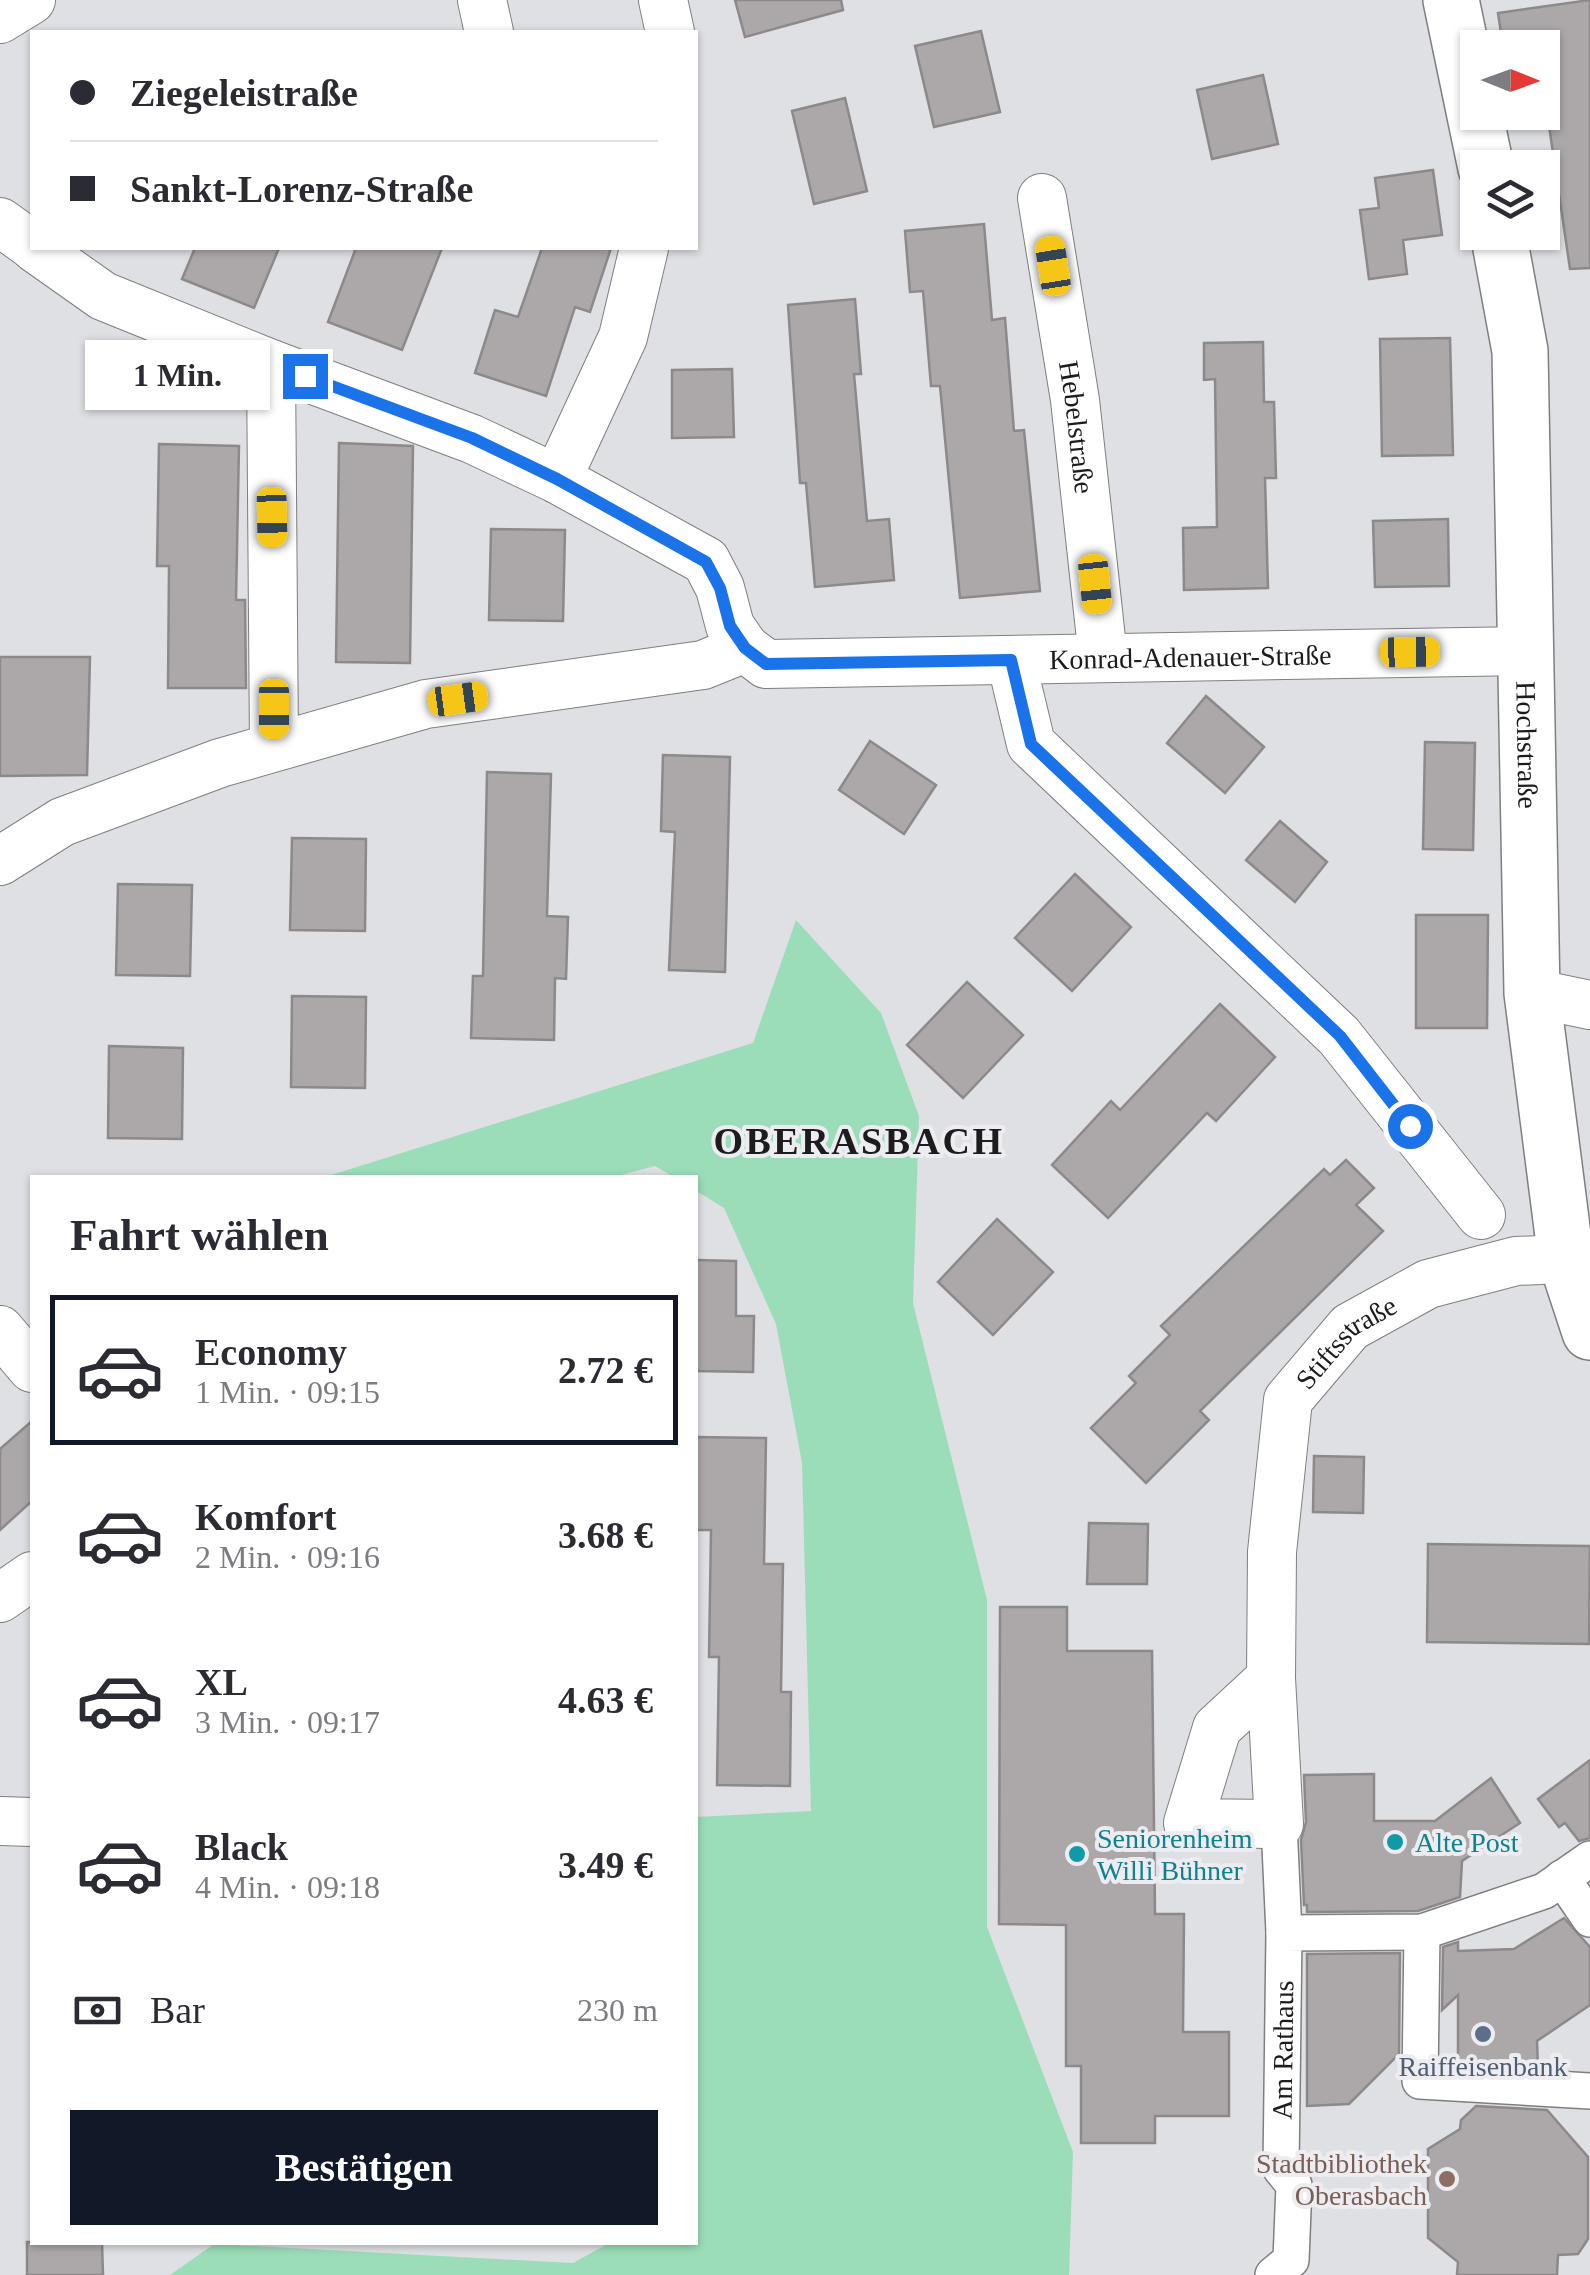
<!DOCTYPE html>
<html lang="de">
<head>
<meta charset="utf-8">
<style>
  body { margin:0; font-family:Georgia,serif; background:#f2f2f3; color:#2b2b33; height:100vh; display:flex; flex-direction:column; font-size:38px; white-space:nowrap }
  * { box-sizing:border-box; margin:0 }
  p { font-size:32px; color:#7c7c81 }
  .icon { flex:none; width:55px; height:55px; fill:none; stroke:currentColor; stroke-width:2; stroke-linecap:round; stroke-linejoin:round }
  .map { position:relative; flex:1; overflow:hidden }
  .drawer { position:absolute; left:30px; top:1175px; width:668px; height:1070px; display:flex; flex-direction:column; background:#fff; border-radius:0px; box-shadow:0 2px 8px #0004 }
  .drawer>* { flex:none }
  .top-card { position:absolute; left:30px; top:30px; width:668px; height:220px; border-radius:0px; box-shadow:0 2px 8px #0004; display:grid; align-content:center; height:220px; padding:0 40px; background:#fff }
  .needle { width:65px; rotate:91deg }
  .buttons { position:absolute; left:1460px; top:30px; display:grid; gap:20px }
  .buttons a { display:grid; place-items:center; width:100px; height:100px; border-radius:0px; background:#fff; box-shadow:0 2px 8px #0004; font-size:50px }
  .end { position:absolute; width:45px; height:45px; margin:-22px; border:12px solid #1a73e8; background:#fff; box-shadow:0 0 0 5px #fff }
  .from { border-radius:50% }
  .bubble { position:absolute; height:70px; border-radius:0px; background:#fff; box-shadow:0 2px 8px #0004; font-size:32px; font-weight:700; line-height:70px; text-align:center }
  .car { position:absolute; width:30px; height:60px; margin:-30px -15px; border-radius:12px; box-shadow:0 0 8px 2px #0007; background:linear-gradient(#f5c518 24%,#345 0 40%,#f5c518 0 76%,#345 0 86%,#f5c518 0) }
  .top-card b { display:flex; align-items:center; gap:35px; height:95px; font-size:38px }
  .top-card b+b { border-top:2px solid #e1e1e2 }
  .top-card i { width:25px; height:25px; background:#2b2b33 }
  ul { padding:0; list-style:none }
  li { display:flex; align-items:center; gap:30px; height:150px; margin:0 20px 15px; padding:0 20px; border:5px solid transparent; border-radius:0px }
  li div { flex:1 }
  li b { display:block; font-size:38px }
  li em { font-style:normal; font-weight:700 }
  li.current { border-color:#111827 }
  li>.icon { width:90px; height:90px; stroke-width:1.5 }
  h2 { padding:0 40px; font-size:45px; line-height:120px }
  .pay { display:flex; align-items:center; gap:25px; height:110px; padding:0 40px; font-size:38px }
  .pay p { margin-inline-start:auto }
  .cta { display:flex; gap:20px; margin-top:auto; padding:20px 40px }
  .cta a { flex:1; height:115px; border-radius:0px; background:#111827; color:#fff; font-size:40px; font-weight:700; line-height:115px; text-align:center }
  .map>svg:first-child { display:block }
  .green { fill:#9bddb9 }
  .building { fill:#aca8aa; stroke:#8d898b; stroke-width:2.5 }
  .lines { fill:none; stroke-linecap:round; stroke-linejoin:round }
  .pedestrian-casing { stroke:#7f7f82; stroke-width:38 }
  .minor-casing { stroke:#7f7f82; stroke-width:50 }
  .tertiary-casing { stroke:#7f7f82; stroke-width:58 }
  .pedestrian { stroke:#fff; stroke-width:35 }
  .minor { stroke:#fff; stroke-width:48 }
  .tertiary { stroke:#fff; stroke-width:55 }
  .route { stroke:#1a73e8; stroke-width:12 }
  .culture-dot { fill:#0f9aa8; stroke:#ededf1; stroke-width:4 }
  .service-dot { fill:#5c6f8a; stroke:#ededf1; stroke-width:4 }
  .education-dot { fill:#8d6e63; stroke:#ededf1; stroke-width:4 }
  .labels { text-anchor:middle; stroke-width:8; stroke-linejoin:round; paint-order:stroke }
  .street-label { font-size:28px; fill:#1c1c1e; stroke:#ededf1 }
  .culture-label { font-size:28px; fill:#0d838f; stroke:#ededf1; text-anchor:start }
  .service-label { font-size:28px; fill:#4e5e75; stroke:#ededf1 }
  .education-label { font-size:28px; fill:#785e54; stroke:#ededf1; text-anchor:end }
  .district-label { font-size:38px; font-weight:bold; letter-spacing:2.5px; fill:#1c1c1e; stroke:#ededf1 }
</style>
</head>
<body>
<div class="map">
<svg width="1590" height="2275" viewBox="0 0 1590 2275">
  <rect width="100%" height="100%" fill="#dfe0e4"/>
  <path class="green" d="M796 920 881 1013 919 1116 913 1303 987 1600V1927L1073 2152 1069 2275H170L214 2244 573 2263 609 2243 695 2242V1817L811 1811 802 1463 776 1324 724 1208 695 1190V1178L674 1177 655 1166 610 1178 325 1177 753 1043Z"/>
  <g class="building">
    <path d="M735 0H841L843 10 745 37Z"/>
    <path d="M1590 0V268L1570 269 1542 78V48H1538V41L1503 46 1498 13Z"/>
    <path d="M981 31 1000 112 934 127 915 46Z"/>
    <path d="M1263 75 1278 144 1212 159 1197 90Z"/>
    <path d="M845 98 867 191 814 204 792 111Z"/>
    <path d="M1433 170 1442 235 1403 240 1407 274 1369 279 1360 210 1379 208 1375 178Z"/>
    <path d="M984 224 992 320 1005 318 1014 431 1024 430 1040 591 960 598 940 386H931L923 291 910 292 905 231Z"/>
    <path d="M195 248H279L254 308 182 279Z"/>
    <path d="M356 248H442L402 350 328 322Z"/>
    <path d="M542 248H611L590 312 575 307 546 396 475 373 495 310 518 317Z"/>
    <path d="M855 299 861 374H854L867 521 889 519 894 580 815 587 806 483H800L788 305Z"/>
    <path d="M1450 338 1453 455 1382 456 1380 339Z"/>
    <path d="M1263 342 1264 402H1274L1276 478H1265L1268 588 1184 590 1183 528 1217 527 1215 379 1204 380V343Z"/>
    <path d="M732 369 734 437 672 438V370Z"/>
    <path d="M339 443 413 446 410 663 336 662Z"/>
    <path d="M159 444 239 446 236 600H245L246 688H168L169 566H157Z"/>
    <path d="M1448 519 1449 586 1375 587 1373 521Z"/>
    <path d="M491 529 565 530 563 621 489 620Z"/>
    <path d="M0 657H90L87 775 0 776Z"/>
    <path d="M1206 696 1264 747 1225 793 1167 743Z"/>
    <path d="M870 741 936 785 904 834 839 790Z"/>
    <path d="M1425 742 1475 743 1473 850 1423 849Z"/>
    <path d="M663 755 730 757 725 972 669 970 675 832 661 831Z"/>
    <path d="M487 772 551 774 547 916 568 917 566 979 555 978 554 1040 471 1038 473 976H483Z"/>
    <path d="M1280 821 1327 862 1295 902 1246 860Z"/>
    <path d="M292 838 366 839 365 931 290 930Z"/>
    <path d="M1075 874 1131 927 1072 991 1015 938Z"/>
    <path d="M118 884 192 885 190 976 116 975Z"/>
    <path d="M1416 915H1488L1487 1028H1416Z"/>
    <path d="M967 982 1023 1035 963 1098 907 1045Z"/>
    <path d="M292 996 366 997 365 1088 291 1087Z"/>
    <path d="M1220 1004 1275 1057 1216 1121 1207 1113 1108 1218 1052 1165 1111 1101 1120 1110Z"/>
    <path d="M109 1046 183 1048 182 1139 108 1138Z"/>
    <path d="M1346 1160 1374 1188 1356 1205 1383 1231 1200 1411 1209 1420 1146 1483 1091 1428 1136 1383 1129 1376 1170 1335 1161 1326 1324 1169 1330 1175Z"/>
    <path d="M997 1219 1053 1272 993 1335 938 1282Z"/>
    <path d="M695 1260 736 1261V1316H754L753 1372 695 1371Z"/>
    <path d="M32 1421V1501L0 1530V1449Z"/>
    <path d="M695 1437 766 1438 764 1564H783L781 1692H791L790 1786 717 1785 719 1657H709L711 1530H695Z"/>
    <path d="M1314 1456 1364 1457 1363 1513 1313 1512Z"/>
    <path d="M1089 1523 1148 1524 1147 1584H1087Z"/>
    <path d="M1428 1544 1590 1546 1589 1644 1427 1642Z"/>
    <path d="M1000 1607H1067V1651H1152L1155 1914H1184L1183 2032H1229V2116H1155V2143H1081V2066H1066V1925L999 1924Z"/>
    <path d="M1590 1760V1838L1579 1841 1565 1823 1559 1827 1538 1799Z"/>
    <path d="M1374 1774V1821H1435L1491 1778 1520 1823 1462 1861 1460 1897 1418 1911 1307 1912V1905H1304L1301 1840 1306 1822 1304 1775Z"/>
    <path d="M1564 1918 1590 1947V2005L1537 2041 1538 2067 1458 2062V1995L1442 2010 1443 1947 1458 1942V1951L1514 1949Z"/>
    <path d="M1400 1953 1399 2054 1349 2104 1307 2106V1954Z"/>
    <path d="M1476 2106 1547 2110 1588 2157V2239L1578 2254 1558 2255 1557 2275H1457L1458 2262 1428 2238V2149L1460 2129 1461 2120Z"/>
    <path d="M27 2242H102L103 2275H27Z"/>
  </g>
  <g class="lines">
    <defs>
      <g id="pedestrian">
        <path d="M1279 1824 1284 1933"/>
        <path d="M1562 1878 1590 1919"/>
        <path d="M1422 1932 1420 2081 1590 2091"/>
        <path id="s1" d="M1273 2275 1291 2260 1294 2185 1281 2169 1284 1933 1422 1932 1544 1891 1590 1859"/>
      </g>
      <g id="minor">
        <path d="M482 0 489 32"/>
        <path d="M663 0 670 32"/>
        <path d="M0 19 31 0"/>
        <path id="s2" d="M1042 198 1075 400 1103 657"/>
        <path d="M0 222 32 245"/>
        <path d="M35 248 103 296 271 364 472 439 557 479 706 561 720 588 730 626 745 648"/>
        <path d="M271 364 274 747"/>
        <path d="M557 479 623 337 644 248"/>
        <path d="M1011 660 1031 744 1339 1036 1481 1215"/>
        <path id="s3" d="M0 861 62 822 220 763 426 704 703 665 745 648 766 664 1525 651"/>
        <path d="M1532 993 1590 1005"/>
        <path d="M0 1330 32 1368"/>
        <path d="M0 1598 32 1576"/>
        <path id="s4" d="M1271 1678 1217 1728 1188 1823 1279 1824 1271 1678 1272 1552 1288 1400 1350 1327 1428 1284 1516 1261 1566 1259"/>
        <path d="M0 1821 32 1822"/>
      </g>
      <g id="tertiary">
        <path d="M1451 0 1486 168"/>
        <path id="s5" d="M1498 232 1520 351 1532 993 1566 1259 1590 1332"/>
      </g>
    </defs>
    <use href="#pedestrian" class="pedestrian-casing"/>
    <use href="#minor" class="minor-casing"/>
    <use href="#tertiary" class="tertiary-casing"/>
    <use href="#pedestrian" class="pedestrian"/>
    <use href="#minor" class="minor"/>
    <use href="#tertiary" class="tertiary"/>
  </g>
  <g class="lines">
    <path class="route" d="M305 376 472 438 557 479 706 562 720 588 730 626 745 648 766 664 1011 660 1031 744 1340 1036 1410 1126"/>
  </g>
  <g class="culture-dot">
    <circle cx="1395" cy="1842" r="10"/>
    <circle cx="1077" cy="1854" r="10"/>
  </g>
  <circle class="service-dot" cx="1483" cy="2034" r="10"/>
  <circle class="education-dot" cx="1447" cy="2179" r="10"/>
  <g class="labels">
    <g class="street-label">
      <text dy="10" stroke="none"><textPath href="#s2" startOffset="232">Hebelstraße</textPath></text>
      <text dy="10" stroke="none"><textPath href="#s3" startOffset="1232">Konrad-Adenauer-Straße</textPath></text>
      <text dy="10" stroke="none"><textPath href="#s5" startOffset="515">Hochstraße</textPath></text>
      <text dy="10" stroke="none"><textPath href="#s4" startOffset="772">Stiftsstraße</textPath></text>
      <text dy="10" stroke="none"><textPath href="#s1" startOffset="238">Am Rathaus</textPath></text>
    </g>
    <g class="culture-label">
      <text x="1097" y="1848">Seniorenheim<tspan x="1097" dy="32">Willi Bühner</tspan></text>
      <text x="1415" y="1852">Alte Post</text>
    </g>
    <g class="service-label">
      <text x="1483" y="2076">Raiffeisenbank</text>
    </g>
    <g class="education-label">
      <text x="1427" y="2173">Stadtbibliothek<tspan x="1427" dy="32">Oberasbach</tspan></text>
    </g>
    <g class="district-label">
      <text x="859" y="1154">OBERASBACH</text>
    </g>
  </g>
</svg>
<div class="buttons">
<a><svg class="needle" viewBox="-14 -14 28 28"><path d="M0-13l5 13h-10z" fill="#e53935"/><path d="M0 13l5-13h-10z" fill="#7c7c81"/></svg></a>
<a><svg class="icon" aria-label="layers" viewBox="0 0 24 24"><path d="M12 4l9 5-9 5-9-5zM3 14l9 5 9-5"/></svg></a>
</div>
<i class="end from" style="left:1410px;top:1126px"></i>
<i class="end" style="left:305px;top:376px"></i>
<div class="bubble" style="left:85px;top:340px;width:185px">1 Min.</div>
<i class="car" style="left:1053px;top:266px;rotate:351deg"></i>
<i class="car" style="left:272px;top:517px;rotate:179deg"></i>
<i class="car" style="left:1095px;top:584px;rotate:174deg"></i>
<i class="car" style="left:1410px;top:652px;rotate:89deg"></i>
<i class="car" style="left:458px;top:699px;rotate:82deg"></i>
<i class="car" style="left:274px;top:709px;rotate:180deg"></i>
<div class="top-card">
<b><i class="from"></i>Ziegeleistraße</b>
<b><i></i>Sankt-Lorenz-Straße</b>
</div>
<section class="drawer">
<h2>Fahrt wählen</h2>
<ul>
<li class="current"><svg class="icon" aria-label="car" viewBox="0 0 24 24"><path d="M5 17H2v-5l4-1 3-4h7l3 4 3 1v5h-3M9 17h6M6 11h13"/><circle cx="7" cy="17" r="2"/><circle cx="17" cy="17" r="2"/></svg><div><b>Economy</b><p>1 Min. · 09:15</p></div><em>2.72 €</em></li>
<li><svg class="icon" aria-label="car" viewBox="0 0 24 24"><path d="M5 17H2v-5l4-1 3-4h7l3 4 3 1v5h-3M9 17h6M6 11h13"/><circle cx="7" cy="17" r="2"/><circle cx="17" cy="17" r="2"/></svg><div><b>Komfort</b><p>2 Min. · 09:16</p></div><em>3.68 €</em></li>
<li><svg class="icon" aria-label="car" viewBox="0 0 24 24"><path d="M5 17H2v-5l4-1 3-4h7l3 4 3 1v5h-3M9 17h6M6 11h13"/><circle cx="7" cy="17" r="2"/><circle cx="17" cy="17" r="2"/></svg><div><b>XL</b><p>3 Min. · 09:17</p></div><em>4.63 €</em></li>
<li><svg class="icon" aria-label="car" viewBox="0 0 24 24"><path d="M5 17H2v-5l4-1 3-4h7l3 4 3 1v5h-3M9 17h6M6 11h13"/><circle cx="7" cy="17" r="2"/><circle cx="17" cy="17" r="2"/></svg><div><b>Black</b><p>4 Min. · 09:18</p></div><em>3.49 €</em></li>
</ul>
<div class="pay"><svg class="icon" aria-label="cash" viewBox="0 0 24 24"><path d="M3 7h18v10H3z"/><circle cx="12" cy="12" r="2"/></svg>Bar<p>230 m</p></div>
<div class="cta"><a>Bestätigen</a></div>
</section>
</div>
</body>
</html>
